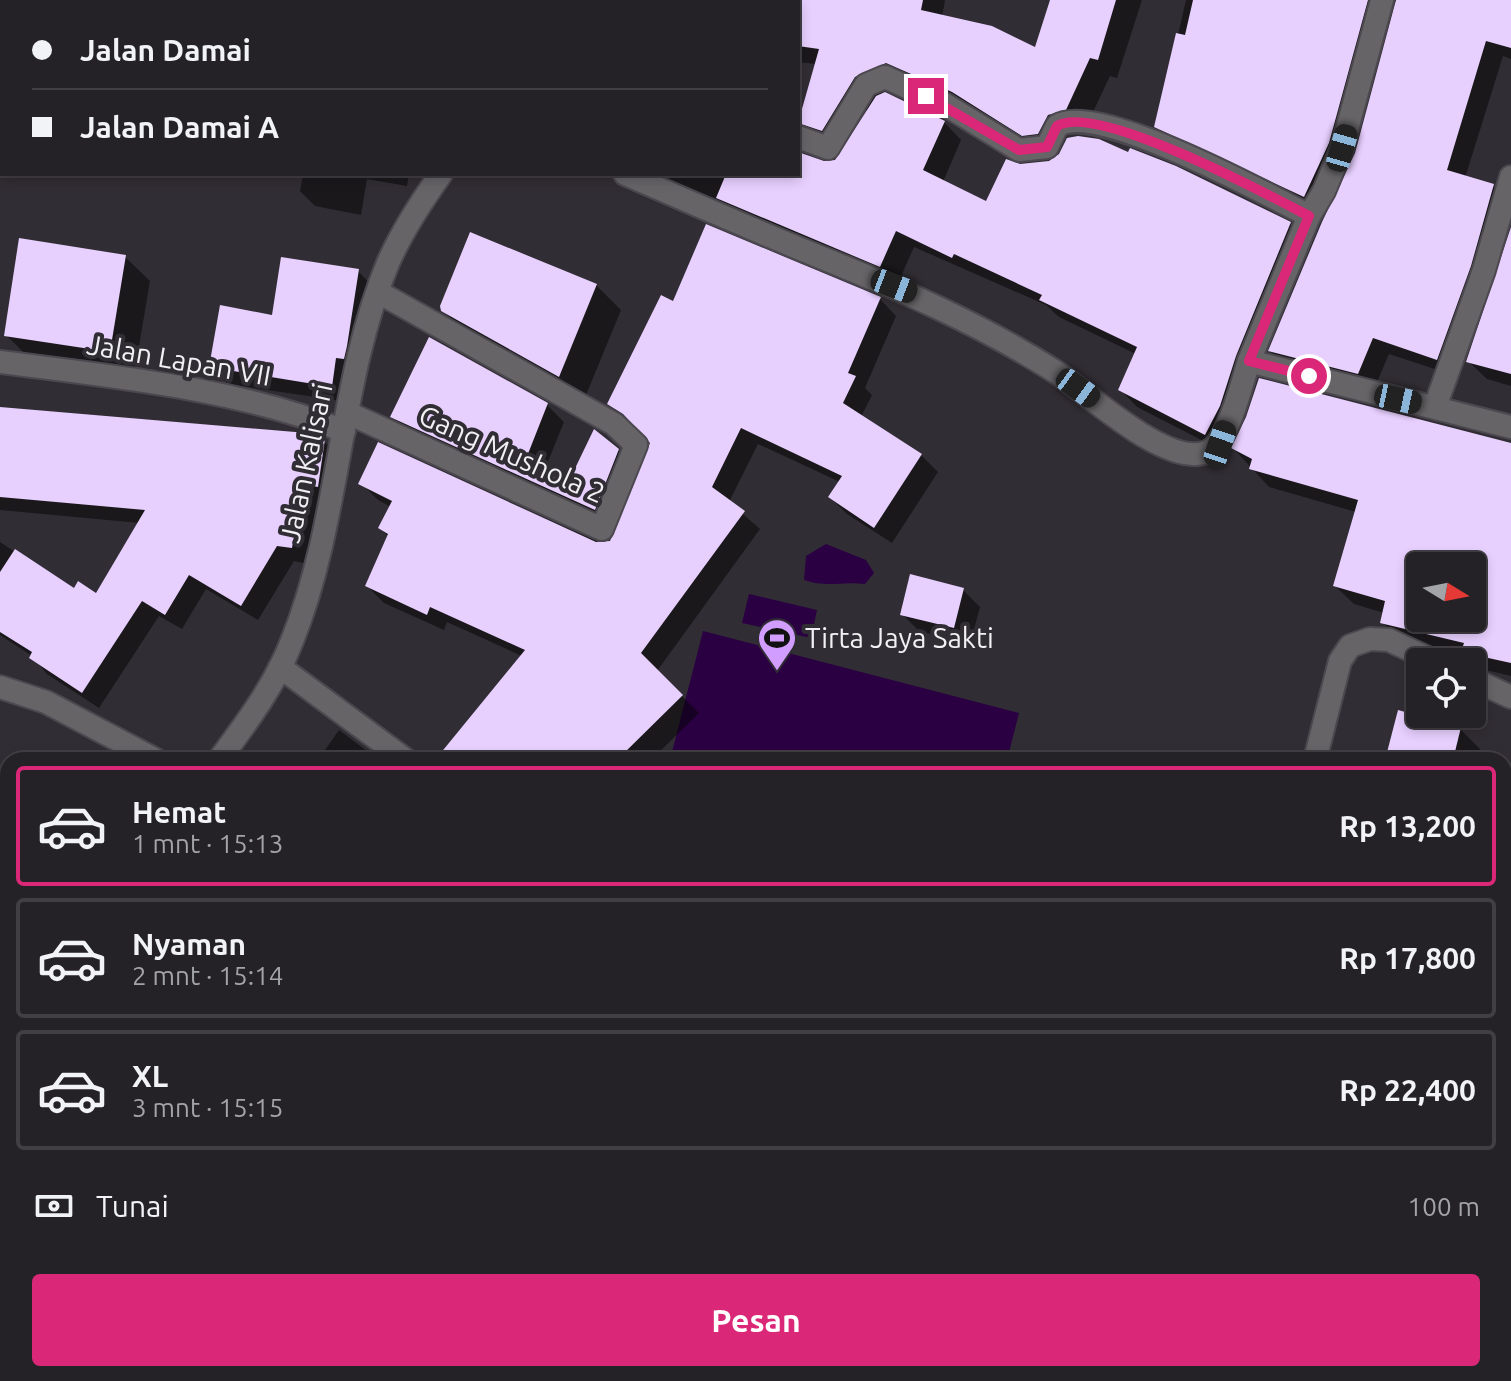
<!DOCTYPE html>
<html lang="id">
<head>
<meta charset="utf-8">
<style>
  body { margin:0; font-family:Ubuntu,sans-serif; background:#2d2a2f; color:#f1f3f6; height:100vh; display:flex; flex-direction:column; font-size:30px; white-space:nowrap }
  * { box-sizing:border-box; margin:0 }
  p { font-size:26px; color:#a3a4a7 }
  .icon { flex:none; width:44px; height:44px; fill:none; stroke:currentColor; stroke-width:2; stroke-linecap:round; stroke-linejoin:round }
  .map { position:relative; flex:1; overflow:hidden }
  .panel { position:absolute; left:0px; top:752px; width:1512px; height:630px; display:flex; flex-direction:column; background:#252227; border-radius:24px 24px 0 0; box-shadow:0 4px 12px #0003,0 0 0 2px #423f44 }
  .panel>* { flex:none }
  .hud { position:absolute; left:0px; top:0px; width:800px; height:176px; box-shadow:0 4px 12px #0003,0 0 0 2px #423f44; display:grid; align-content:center; height:176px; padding:0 32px; background:#252227 }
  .needle { width:52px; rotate:100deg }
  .fabs { position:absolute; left:1406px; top:552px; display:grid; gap:16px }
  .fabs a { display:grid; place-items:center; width:80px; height:80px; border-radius:8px; background:#252227; box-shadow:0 4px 12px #0003,0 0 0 2px #423f44; font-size:40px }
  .end { position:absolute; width:36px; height:36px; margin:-18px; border:10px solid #db2777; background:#fff; box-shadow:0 0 0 4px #fff }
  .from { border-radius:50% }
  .car { position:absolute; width:24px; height:48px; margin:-24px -12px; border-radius:10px; box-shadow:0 0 6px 2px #0007; background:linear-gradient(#222 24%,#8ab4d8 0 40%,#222 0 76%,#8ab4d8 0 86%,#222 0) }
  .hud b { display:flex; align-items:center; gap:28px; height:76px; font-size:30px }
  .hud b+b { border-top:2px solid #423f44 }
  .hud i { width:20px; height:20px; background:#f1f3f6 }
  ul { padding:14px 0 0; list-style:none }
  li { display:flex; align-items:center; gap:24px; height:120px; margin:0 16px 12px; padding:0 16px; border:4px solid #423f44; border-radius:8px }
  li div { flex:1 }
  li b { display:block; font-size:30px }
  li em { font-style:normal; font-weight:700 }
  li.active { border-color:#db2777 }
  li>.icon { width:72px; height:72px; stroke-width:1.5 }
  .pay { display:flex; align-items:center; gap:20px; height:88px; padding:0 32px; font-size:30px }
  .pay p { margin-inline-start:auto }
  .primary-button { display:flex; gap:16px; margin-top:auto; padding:16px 32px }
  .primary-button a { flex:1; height:92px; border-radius:8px; background:#db2777; color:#fff; font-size:32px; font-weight:700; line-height:92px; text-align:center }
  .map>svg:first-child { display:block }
  .water { fill:#2a0042 }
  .shadow { fill:#0007; fill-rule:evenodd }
  .building { fill:#e7cffe; fill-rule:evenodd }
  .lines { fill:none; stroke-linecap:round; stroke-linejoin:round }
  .minor-casing { stroke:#4c484f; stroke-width:26 }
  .tertiary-casing { stroke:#4c484f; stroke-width:26 }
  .minor { stroke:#666467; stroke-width:22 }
  .tertiary { stroke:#666467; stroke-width:22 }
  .route { stroke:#db2777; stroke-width:10 }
  .labels { text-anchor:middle; stroke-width:8; stroke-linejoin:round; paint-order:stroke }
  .street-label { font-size:28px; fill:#f2f0f4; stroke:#312d34 }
  .poi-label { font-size:28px; fill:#f2f0f4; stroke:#312d34; text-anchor:start }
</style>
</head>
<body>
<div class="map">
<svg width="1511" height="1381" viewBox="0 0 1511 1381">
  <rect width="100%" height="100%" fill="#312d34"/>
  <g class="water">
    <path d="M826 544 866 560 874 573 865 584C841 581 828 588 804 580L806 556Z"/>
    <path d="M749 594 817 610 811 638 742 623Z"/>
    <path d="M703 631 1019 713 1007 760H670Z"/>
  </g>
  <g class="shadow">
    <path d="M674 0H945L942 17 1036 50 1052 0H1142L1117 78 1110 76 1085 129 1068 131 1057 152 1043 154 906 81 881 93 944 122 961 140 943 182 987 204 1020 166 1290 224 1308 242 1223 451 1137 407 1120 389 1136 354 1059 317 1046 305 914 247 898 283 650 174H798V153L829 164 841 157 869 112 865 109 841 149 819 142 800 123 816 64 798 62V2Z"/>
    <path d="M1186 0H1397L1385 12 1320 212 1173 143 1157 127Z"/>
    <path d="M1397 0H1511V59L1503 56 1465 178 1493 186 1510 203 1453 375 1389 354 1374 389 1287 367 1270 351 1357 154Z"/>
    <path d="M303 174H409L407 186 367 179 361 215 315 206 300 191Z"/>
    <path d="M1511 230V386L1487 379 1468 361Z"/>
    <path d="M125 257 150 281 134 376 31 360 6 335Z"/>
    <path d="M358 271 374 288 348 402 228 384 211 367 274 318Z"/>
    <path d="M596 285 621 310 584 400 468 336 443 310Z"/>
    <path d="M880 299 896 316 865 388 872 395 861 417 921 455 938 472 892 543 847 514 830 497 840 482 758 444 729 502 760 529 657 671 699 713 651 760H438L522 656 447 622 444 630 384 603 367 586 389 537 380 528 391 507 378 500 361 483 379 445 605 545 617 535 652 442 609 404 674 304Z"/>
    <path d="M430 339 547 405 564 422 543 474 569 486 618 450 635 467 611 525 410 433 393 417Z"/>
    <path d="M0 408 324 441 340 457 333 502 319 499 308 564 294 561 258 620 206 589 182 629 159 616 99 708 47 674 32 656 0 635V542L74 591 97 596 140 523 0 510Z"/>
    <path d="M1511 445V676L1482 669 1470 657 1401 640 1382 622 1384 613 1354 604 1335 586 1356 512 1269 487 1233 448ZM1420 566H1472V618H1420Z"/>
    <path d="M963 590 980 607 970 644 919 631 902 614Z"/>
    <path d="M1460 729 1480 749 1477 760H1386Z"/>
    <path d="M339 730 379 760H318Z"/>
    <path d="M0 791 8 796V857L0 869Z"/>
    <path d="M1504 882 1511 889V937L1504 964Z"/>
    <path d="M8 1146V1374H51L47 1381H8L0 1375V1158Z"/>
    <path d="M1504 1307 1511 1309V1381H1452L1453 1374H1504Z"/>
    <path d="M194 1374H206L218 1381H190Z"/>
    <path d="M679 1374H779L777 1381H678Z"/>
    <path d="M867 1374H939L969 1381H865Z"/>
    <path d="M1225 1374H1394L1392 1381H1223Z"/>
  </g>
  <g class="building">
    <path d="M798 0H923L921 10 992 26 1035 47 1050 0H1116L1098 60 1090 58 1066 110 1048 115 1038 134 1022 136 952 92 886 63 855 77 822 131 798 123 819 49 798 46Z"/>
    <path d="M1193 0H1368L1329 143 1304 197 1154 127 1176 33 1185 35Z"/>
    <path d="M1396 0H1511V48L1486 41 1447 170 1494 184 1471 266 1437 360 1373 338 1358 374 1268 351 1322 222 1355 153Z"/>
    <path d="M885 92 945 121 923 170 986 201 1006 159 1020 164 1049 161 1059 154 1067 138 1078 136 1099 139 1128 152 1130 148 1176 166 1291 222 1236 356 1220 406 1205 435 1118 390 1137 347 1039 300 1042 295 954 254 952 258 896 231 880 267 716 198 726 174H798V152L824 161 835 160 876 96Z"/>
    <path d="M706 224 881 297 848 373 856 376 843 403 922 454 874 528 828 497 842 476 741 428 712 487 745 511 641 653 683 695 617 760H435L525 650 430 607 427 615 365 586 388 534 378 528 392 501 358 484 378 442 596 542 610 541 650 443 623 414 607 404 661 295 673 301Z"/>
    <path d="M1511 227V374L1466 362Z"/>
    <path d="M470 232 597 284 559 377 441 311 440 306Z"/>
    <path d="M19 238 126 255 110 352 4 336Z"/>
    <path d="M281 257 359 269 347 346 344 359 336 358 332 387 209 367 220 305 272 315Z"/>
    <path d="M429 337 548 403 524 464 568 483 594 429 619 449 595 510 390 417Z"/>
    <path d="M1259 378 1511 443V663L1461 652 1464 643 1380 623 1385 601 1333 586 1358 500 1249 469 1252 459 1231 448 1246 417ZM1420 566H1472V618H1420Z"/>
    <path d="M0 407 307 433 325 439 318 487 303 484 292 548 277 546 241 606 189 575 165 615 142 601 82 693 29 658 32 652 0 632V572L15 549 74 588 78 581 96 593 145 510 0 497Z"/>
    <path d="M910 574 964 588 954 628 900 615Z"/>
    <path d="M1398 710 1461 727 1453 760H1385Z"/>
  </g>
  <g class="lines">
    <defs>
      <g id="minor">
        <path d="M451 0 460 2"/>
        <path d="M798 137 828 148 866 85 885 77 946 105 1019 150 1047 147 1057 126C1096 101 1267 194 1309 216"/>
        <path d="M625 174C688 201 751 229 815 255 899 289 979 323 1056 372 1089 394 1167 468 1207 452 1228 444 1242 382 1249 361L1511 427"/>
        <path d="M1249 361 1309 216 1324 191 1342 148 1382 0"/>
        <path d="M0 362C115 377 236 388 344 431"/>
        <path d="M1435 407 1484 270 1511 177"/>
        <path d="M348 413 602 529 636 445 614 424 378 292"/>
        <path d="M280 667 406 760"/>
        <path d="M1472 679 1511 697"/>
        <path d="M0 687 46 702 156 760"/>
        <path d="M1315 760 1340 661 1350 646 1370 639 1389 640 1436 662"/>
        <path d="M1504 939 1511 913"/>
        <path d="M1504 1253 1511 1256"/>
        <path d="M276 1381 281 1374"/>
        <path d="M798 1381 799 1374"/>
        <path d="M1159 1381 1160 1374"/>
        <path d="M1386 1381 1388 1374"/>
      </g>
      <g id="tertiary">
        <path d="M563 2 564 0"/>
        <path d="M219 760C247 722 275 685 292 641 341 520 338 383 388 263 402 231 421 202 441 174"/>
        <path d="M0 1052 8 1040"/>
      </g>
    </defs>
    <use href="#minor" class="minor-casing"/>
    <use href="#tertiary" class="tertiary-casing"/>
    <use href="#minor" class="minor"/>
    <use href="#tertiary" class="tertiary"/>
  </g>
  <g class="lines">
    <path class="route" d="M926 96 1019 150 1047 147 1057 126C1096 102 1267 194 1309 216L1249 361 1309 376"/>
  </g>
  <defs>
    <symbol id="stadium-pin" viewBox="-11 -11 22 30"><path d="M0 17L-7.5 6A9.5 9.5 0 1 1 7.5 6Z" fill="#d19dfe" stroke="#312d34"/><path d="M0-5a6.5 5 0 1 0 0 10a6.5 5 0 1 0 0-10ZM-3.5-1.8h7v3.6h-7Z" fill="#111"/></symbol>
  </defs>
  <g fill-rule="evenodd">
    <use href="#stadium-pin" x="755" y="616" width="44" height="60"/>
  </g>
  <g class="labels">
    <g class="street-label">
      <text transform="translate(179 360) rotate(10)" y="10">Jalan Lapan VII</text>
      <text transform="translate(512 454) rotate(24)" y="10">Gang Mushola 2</text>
      <text transform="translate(306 463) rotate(-78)" y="10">Jalan Kalisari</text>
    </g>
    <g class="poi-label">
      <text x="805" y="648">Tirta Jaya Sakti</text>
    </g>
  </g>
</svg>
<div class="fabs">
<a><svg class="needle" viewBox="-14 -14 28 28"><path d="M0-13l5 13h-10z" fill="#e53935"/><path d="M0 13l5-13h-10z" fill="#a3a4a7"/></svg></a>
<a><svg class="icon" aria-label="locate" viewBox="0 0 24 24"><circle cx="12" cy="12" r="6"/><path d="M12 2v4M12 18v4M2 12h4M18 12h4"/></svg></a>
</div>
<i class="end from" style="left:1309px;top:376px"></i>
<i class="end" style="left:926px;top:96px"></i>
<i class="car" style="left:1342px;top:148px;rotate:16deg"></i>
<i class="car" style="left:894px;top:286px;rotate:111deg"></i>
<i class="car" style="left:1078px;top:388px;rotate:126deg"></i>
<i class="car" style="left:1398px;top:399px;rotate:102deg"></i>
<i class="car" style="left:1220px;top:444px;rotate:19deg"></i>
<div class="hud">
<b><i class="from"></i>Jalan Damai</b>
<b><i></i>Jalan Damai A</b>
</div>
<section class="panel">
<ul>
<li class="active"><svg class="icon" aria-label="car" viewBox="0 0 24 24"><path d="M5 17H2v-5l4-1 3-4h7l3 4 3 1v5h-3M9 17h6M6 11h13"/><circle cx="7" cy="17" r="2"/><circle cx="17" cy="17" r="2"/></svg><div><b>Hemat</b><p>1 mnt · 15:13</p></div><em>Rp 13,200</em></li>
<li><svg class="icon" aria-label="car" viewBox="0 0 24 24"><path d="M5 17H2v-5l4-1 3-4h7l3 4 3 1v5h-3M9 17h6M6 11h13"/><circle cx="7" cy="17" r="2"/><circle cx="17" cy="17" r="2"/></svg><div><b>Nyaman</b><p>2 mnt · 15:14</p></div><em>Rp 17,800</em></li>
<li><svg class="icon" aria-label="car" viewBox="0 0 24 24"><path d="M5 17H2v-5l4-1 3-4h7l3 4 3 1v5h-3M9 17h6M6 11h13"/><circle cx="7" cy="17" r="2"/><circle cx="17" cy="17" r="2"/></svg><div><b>XL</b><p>3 mnt · 15:15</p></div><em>Rp 22,400</em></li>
</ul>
<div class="pay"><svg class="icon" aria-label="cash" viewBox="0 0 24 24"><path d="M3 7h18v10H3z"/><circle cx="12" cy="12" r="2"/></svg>Tunai<p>100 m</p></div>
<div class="primary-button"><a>Pesan</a></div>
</section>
</div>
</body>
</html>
